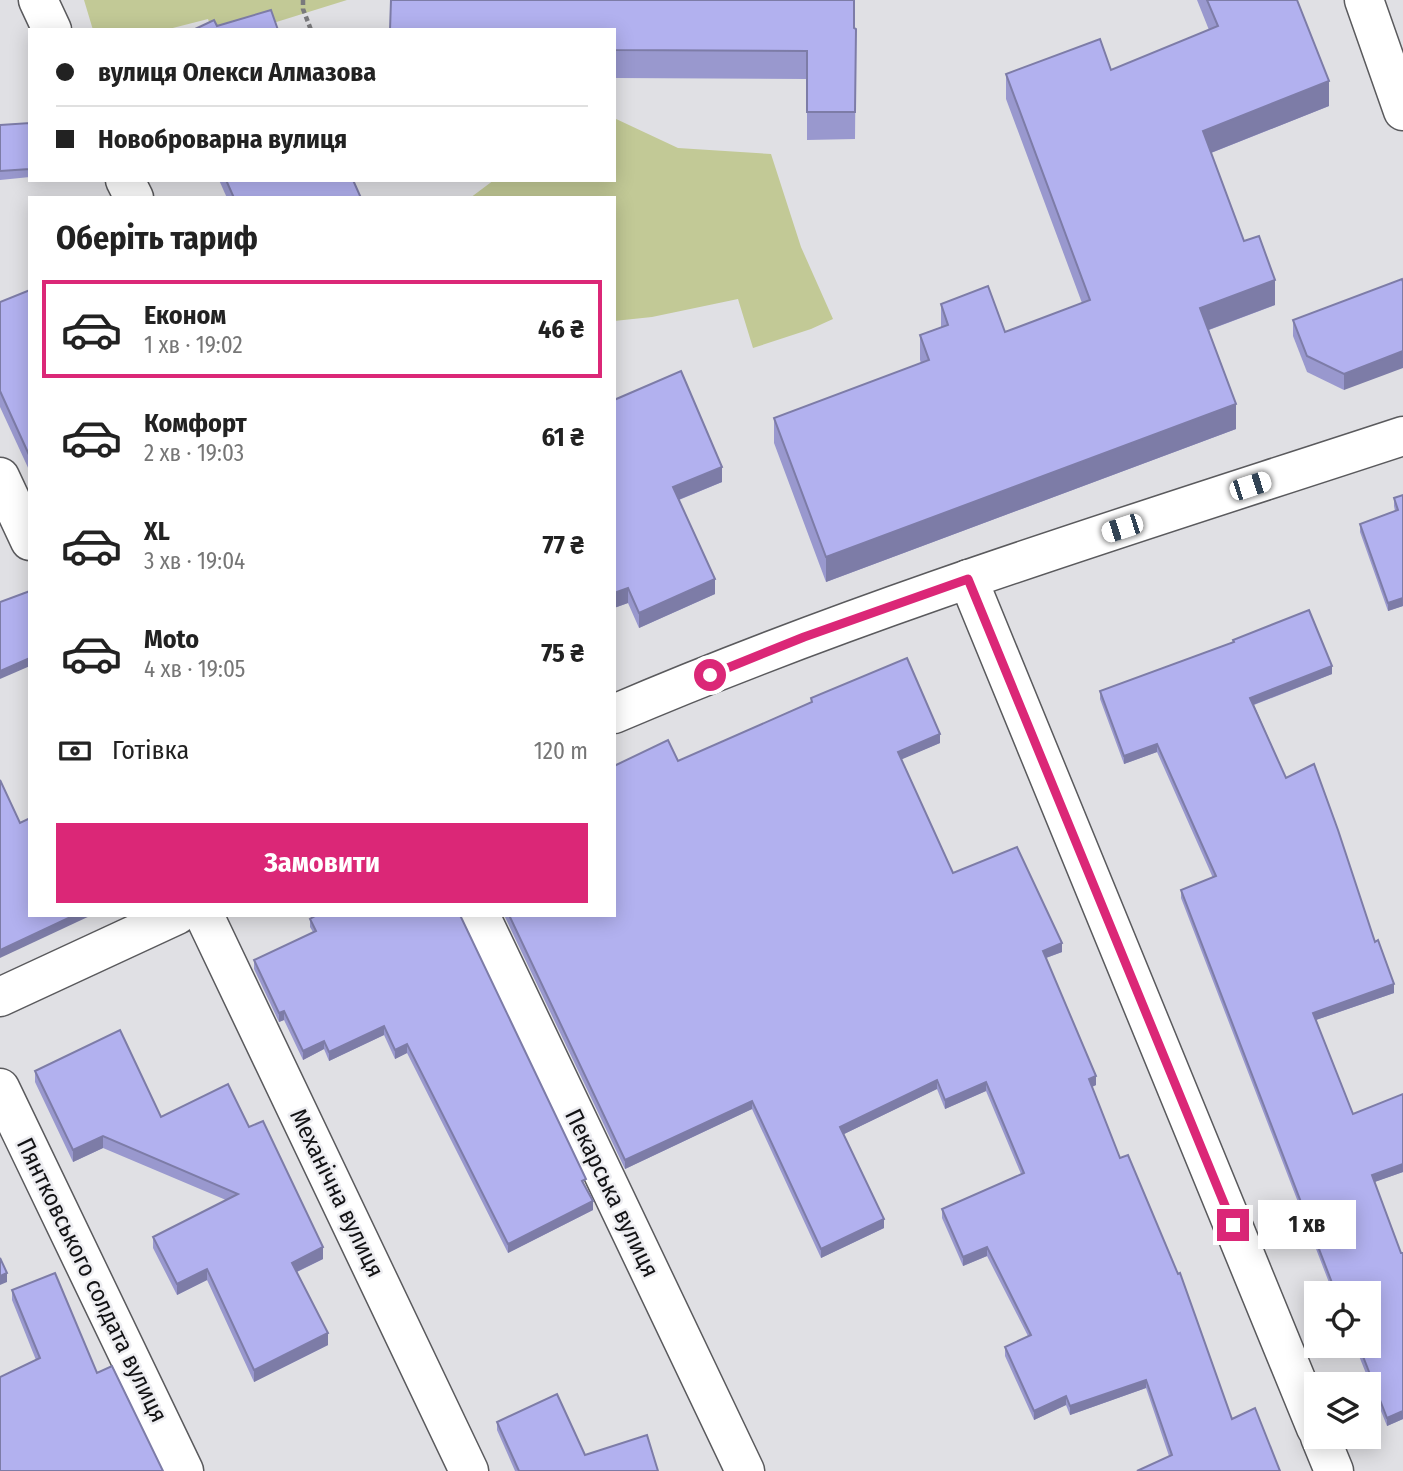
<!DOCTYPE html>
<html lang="uk">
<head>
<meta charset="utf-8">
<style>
  body { margin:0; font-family:"Fira Sans Condensed",sans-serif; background:#f6f6f6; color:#222; height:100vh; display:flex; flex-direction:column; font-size:26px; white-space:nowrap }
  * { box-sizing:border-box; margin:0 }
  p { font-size:23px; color:#767676 }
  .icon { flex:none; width:38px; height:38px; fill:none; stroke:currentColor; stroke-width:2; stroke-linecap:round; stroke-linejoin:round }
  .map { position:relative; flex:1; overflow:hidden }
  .sheet { position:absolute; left:28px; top:196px; width:588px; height:721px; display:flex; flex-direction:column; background:#fff; border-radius:0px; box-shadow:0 4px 18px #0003 }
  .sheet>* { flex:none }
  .hud { position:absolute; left:28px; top:28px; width:588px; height:154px; border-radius:0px; box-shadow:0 4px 18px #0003; display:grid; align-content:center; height:154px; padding:0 28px; background:#fff }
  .tools { position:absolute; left:1304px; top:1281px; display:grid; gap:14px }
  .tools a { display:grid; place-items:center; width:77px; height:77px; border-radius:0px; background:#fff; box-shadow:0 4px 18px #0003; font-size:35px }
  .end { position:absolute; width:32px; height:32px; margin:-16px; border:9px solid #db2777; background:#fff; box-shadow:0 0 0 4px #fff }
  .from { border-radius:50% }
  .bubble { position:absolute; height:49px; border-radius:0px; background:#fff; box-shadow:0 4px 18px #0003; font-size:23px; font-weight:700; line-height:49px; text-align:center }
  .car { position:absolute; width:21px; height:42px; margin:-21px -10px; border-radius:9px; box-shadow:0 0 5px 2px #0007; background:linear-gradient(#fff 24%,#345 0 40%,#fff 0 76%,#345 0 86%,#fff 0) }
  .hud b { display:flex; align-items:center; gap:24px; height:66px; font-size:26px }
  .hud b+b { border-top:2px solid #e0e0e0 }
  .hud i { width:18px; height:18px; background:#222 }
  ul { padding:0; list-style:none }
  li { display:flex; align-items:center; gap:21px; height:98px; margin:0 14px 10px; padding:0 14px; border:4px solid transparent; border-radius:0px }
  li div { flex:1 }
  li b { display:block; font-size:26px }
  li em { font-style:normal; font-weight:700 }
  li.active { border-color:#db2777 }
  li>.icon { width:63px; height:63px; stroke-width:1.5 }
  h2 { padding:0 28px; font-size:32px; line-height:84px }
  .pay { display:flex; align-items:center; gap:18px; height:77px; padding:0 28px; font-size:26px }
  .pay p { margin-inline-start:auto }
  .action { display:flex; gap:14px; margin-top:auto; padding:14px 28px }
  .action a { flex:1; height:80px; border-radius:0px; background:#db2777; color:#fff; font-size:28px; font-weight:700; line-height:80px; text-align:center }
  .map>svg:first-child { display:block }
  .green { fill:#c2c996 }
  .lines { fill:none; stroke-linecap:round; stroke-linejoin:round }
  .minor-casing { stroke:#5a5a5d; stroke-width:41 }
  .path { stroke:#79797c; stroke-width:4.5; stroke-dasharray:5 3.5; stroke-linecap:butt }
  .minor { stroke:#fff; stroke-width:38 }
  .wall { fill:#9998ce }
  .shaded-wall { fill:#7d7ca7 }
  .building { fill:#b2b1ef; stroke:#7d7ca7; stroke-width:2 }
  .route { stroke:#db2777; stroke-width:9 }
  .labels { text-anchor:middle; stroke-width:5; stroke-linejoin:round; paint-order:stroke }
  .street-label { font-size:24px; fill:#131315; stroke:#ededf1 }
</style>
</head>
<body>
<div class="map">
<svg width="1403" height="1471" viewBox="0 0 1403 1471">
  <rect width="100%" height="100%" fill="#e0e0e4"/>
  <g class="green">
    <path d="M84 0H347L251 30H212L208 19 165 30H93Z"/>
    <path d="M614 118 678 148 771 154 801 247 833 319 811 329 753 348 738 299 652 317 614 321V198H470L494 180H614Z"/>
  </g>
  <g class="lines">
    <defs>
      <g id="minor">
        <path d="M38 0 52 30"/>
        <path d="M1364 0 1403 111"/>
        <path d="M125 180 134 198"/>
        <path d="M0 477 30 541"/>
        <path d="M968 579 1316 1428"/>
        <path d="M614 714C871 604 1138 523 1403 436"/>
        <path d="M204 915 469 1471"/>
        <path d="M480 915 745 1471"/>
        <path d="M0 997 177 915"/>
        <path d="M0 1088 184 1471"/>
        <path d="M1320 1437 1334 1471"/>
      </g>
    </defs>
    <use href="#minor" class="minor-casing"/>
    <path class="path" d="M303 0V9L311 30"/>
    <use href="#minor" class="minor"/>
  </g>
  <g class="wall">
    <path d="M1197 0H1297L1329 106 1211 153 1244 241 1275 305 1209 330 1236 429 826 582 774 443V418L921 363 920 360V335L941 327V304L1005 332 1082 303 1006 99V74L1111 70 1209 30Z"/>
    <path d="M856 29 855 139 807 140V79L614 78V30Z"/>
    <path d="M30 123V177L0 180V125Z"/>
    <path d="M219 180H353L361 198H227Z"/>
    <path d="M1403 282 1344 390 1307 372 1293 336V320Z"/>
    <path d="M30 290V472L0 407V302Z"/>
    <path d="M614 400 722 482 679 500 715 594 639 628 628 603 614 608Z"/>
    <path d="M1403 495V606L1388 611 1360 532V524L1395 511 1394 506V498Z"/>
    <path d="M1233 640 1332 674 1254 705 1286 778 1375 942 1394 993 1316 1020 1353 1114 1403 1094V1172L1374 1182 1401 1253H1403V1419L1387 1426 1355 1346H1368V1293H1333L1181 898V890L1213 878 1157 752 1124 764 1100 699V691L1233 642Z"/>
    <path d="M811 698 940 743 901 759 953 873 1062 952 1046 958 1096 1085 1092 1087 1120 1158 1232 1419 1169 1456 1146 1388 1070 1415 1066 1405 1034 1420 1005 1356V1347L1028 1336 987 1256 963 1266 942 1218V1209L1021 1174 986 1091 945 1109 937 1089 844 1134 884 1228 821 1258 752 1109 625 1169 504 915H614L678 761 811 702Z"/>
    <path d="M314 915H460L586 1188 593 1210 508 1253 407 1053 395 1059 384 1035 329 1061 324 1049 303 1060 284 1020 279 1022 254 969V960L313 932 310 927V919L315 916Z"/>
    <path d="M35 1071 161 1117 249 1127 323 1259 297 1272 328 1345 254 1382 207 1280 177 1295 153 1248V1237L226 1200 103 1148 73 1162 35 1082Z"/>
    <path d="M12 1290 97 1373 36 1360 12 1300Z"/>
    <path d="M497 1422 585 1455 658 1471H515L497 1430Z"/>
  </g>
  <g class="shaded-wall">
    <path d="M1329 81V106L1203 156V131Z"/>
    <path d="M1275 280V305L1200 333V308Z"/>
    <path d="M1403 351V368L1344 390V374Z"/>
    <path d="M1236 404V429L826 582V557Z"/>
    <path d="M722 467V482L673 502V487Z"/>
    <path d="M715 579V594L639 628V613Z"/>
    <path d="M628 588V603L614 608V593Z"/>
    <path d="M1403 598V606L1388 611V603Z"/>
    <path d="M30 658V666L0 679V671Z"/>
    <path d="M1332 666V674L1250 706V698Z"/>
    <path d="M940 734V743L898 761V752Z"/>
    <path d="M1157 744V752L1124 764V756Z"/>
    <path d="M75 915H92L0 958V950Z"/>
    <path d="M1062 943V952L1043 959V951Z"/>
    <path d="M1394 984V993L1313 1021V1013Z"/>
    <path d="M284 1011V1020L279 1022V1013Z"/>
    <path d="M384 1026V1035L329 1061V1052Z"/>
    <path d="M324 1041V1049L303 1060V1051Z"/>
    <path d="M407 1044V1053L395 1059V1050Z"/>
    <path d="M1096 1076V1085L1089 1088V1079Z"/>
    <path d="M937 1080V1089L840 1136V1127Z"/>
    <path d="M986 1082V1091L945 1109V1100Z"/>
    <path d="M752 1101V1109L625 1169V1160Z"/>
    <path d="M103 1136V1148L73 1162V1150Z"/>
    <path d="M1403 1164V1172L1372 1183V1175Z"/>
    <path d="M593 1201V1210L508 1253V1244Z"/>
    <path d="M884 1219V1228L821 1258V1249Z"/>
    <path d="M323 1247V1259L292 1274V1263Z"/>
    <path d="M987 1247V1256L963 1266V1257Z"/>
    <path d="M207 1269V1280L177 1295V1284Z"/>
    <path d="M7 1273V1282L0 1285V1276Z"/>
    <path d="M328 1333V1345L254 1382V1370Z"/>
    <path d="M1146 1380V1388L1070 1415V1406Z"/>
    <path d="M1066 1396V1405L1034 1420V1411Z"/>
    <path d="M1403 1411V1419L1387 1426V1418Z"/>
  </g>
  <g class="building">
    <path d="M391 0H854V28L856 29 855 112H807V51L614 50V30H390Z"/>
    <path d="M1207 0H1297L1329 81 1203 131 1244 241 1259 236 1275 280 1200 308 1236 404 826 557 774 418 929 360 920 335 948 325 941 304 988 286 1005 332 1090 300 1006 74 1100 39 1111 70 1218 26Z"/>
    <path d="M271 10 278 30H193L214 20 217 26Z"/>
    <path d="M30 123V169L0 171V125Z"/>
    <path d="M226 180H353L361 198H234Z"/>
    <path d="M1402 279 1403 282V351L1344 374 1307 356 1293 320Z"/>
    <path d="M30 290V457L0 391V302Z"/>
    <path d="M681 371 722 467 673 487 715 579 639 613 628 588 614 593V400Z"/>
    <path d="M1403 495V598L1388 603 1360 524 1398 510 1394 498Z"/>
    <path d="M30 591V658L0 671V602Z"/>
    <path d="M1309 610 1332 666 1250 698 1286 778 1314 764 1338 830 1375 942 1378 940 1394 984 1313 1013 1353 1114 1403 1094V1164L1372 1175 1401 1253H1403V1411L1387 1418 1359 1346H1368V1293H1338L1336 1287 1334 1288 1181 890 1216 876 1157 744 1124 756 1100 691 1234 642 1233 640Z"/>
    <path d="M907 658 940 734 898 752 953 873 1017 847 1062 943 1043 951 1096 1076 1089 1079 1120 1158 1128 1155 1178 1274 1180 1273 1232 1419 1255 1408 1280 1471H1137L1172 1455 1146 1380 1070 1406 1066 1396 1034 1411 1005 1347 1031 1335 987 1247 963 1257 942 1209 1024 1173 986 1082 945 1100 937 1080 840 1127 884 1219 821 1249 752 1101 625 1160 509 915H614V766L668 740 678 761 812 702 811 698Z"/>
    <path d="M0 780 20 823 30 818V915H75L0 950Z"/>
    <path d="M317 915H460L586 1179 582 1181 593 1201 508 1244 407 1044 395 1050 384 1026 329 1052 324 1041 303 1051 284 1011 279 1013 254 960 316 931 310 919Z"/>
    <path d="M120 1030 161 1117 228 1084 249 1127 263 1121 323 1247 292 1263 328 1333 254 1370 207 1269 177 1284 153 1237 238 1194 103 1136 73 1150 35 1071Z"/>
    <path d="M0 1258 7 1273 0 1276Z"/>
    <path d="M55 1273 97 1373 112 1366 163 1471H0V1377L40 1358 12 1290Z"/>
    <path d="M557 1394 585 1455 647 1435 658 1471H519L497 1422Z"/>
  </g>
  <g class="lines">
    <path class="route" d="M710 675 804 637 968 579 1233 1225"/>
  </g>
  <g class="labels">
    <g class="street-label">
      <text transform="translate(337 1193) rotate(64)" y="8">Механічна вулиця</text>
      <text transform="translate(612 1193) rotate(64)" y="8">Пекарська вулиця</text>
      <text transform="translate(92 1280) rotate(64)" y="8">Пянтковського солдата вулиця</text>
    </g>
  </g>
</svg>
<div class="tools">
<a><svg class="icon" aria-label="locate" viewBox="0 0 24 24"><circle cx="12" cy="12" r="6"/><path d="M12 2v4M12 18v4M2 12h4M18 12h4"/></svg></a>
<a><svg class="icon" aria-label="layers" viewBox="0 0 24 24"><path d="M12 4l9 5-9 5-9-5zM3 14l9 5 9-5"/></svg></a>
</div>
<i class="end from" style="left:710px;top:675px"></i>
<i class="end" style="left:1233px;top:1225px"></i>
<div class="bubble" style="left:1258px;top:1200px;width:98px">1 хв</div>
<i class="car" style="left:1250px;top:486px;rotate:72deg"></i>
<i class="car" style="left:1122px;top:528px;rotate:252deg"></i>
<div class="hud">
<b><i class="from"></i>вулиця Олекси Алмазова</b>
<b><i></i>Новоброварна вулиця</b>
</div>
<section class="sheet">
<h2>Оберіть тариф</h2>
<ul>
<li class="active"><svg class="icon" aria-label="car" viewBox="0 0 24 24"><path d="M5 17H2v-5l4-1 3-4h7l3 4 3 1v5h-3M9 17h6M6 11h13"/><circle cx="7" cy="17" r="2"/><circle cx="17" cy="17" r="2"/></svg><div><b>Економ</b><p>1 хв · 19:02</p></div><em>46 ₴</em></li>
<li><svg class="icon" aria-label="car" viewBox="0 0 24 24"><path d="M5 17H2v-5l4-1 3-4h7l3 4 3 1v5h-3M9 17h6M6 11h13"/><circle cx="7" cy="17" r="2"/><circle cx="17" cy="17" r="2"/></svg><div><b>Комфорт</b><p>2 хв · 19:03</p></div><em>61 ₴</em></li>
<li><svg class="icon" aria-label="car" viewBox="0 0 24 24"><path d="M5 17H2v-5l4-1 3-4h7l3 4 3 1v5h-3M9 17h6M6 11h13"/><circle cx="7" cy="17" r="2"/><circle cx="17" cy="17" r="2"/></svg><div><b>XL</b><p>3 хв · 19:04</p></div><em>77 ₴</em></li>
<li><svg class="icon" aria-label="car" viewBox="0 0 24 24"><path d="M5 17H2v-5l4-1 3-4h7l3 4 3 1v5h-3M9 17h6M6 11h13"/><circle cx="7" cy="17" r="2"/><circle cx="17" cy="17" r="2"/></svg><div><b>Moto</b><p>4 хв · 19:05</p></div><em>75 ₴</em></li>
</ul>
<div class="pay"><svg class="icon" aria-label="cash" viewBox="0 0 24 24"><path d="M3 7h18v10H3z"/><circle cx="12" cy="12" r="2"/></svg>Готівка<p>120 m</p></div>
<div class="action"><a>Замовити</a></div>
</section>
</div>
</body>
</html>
